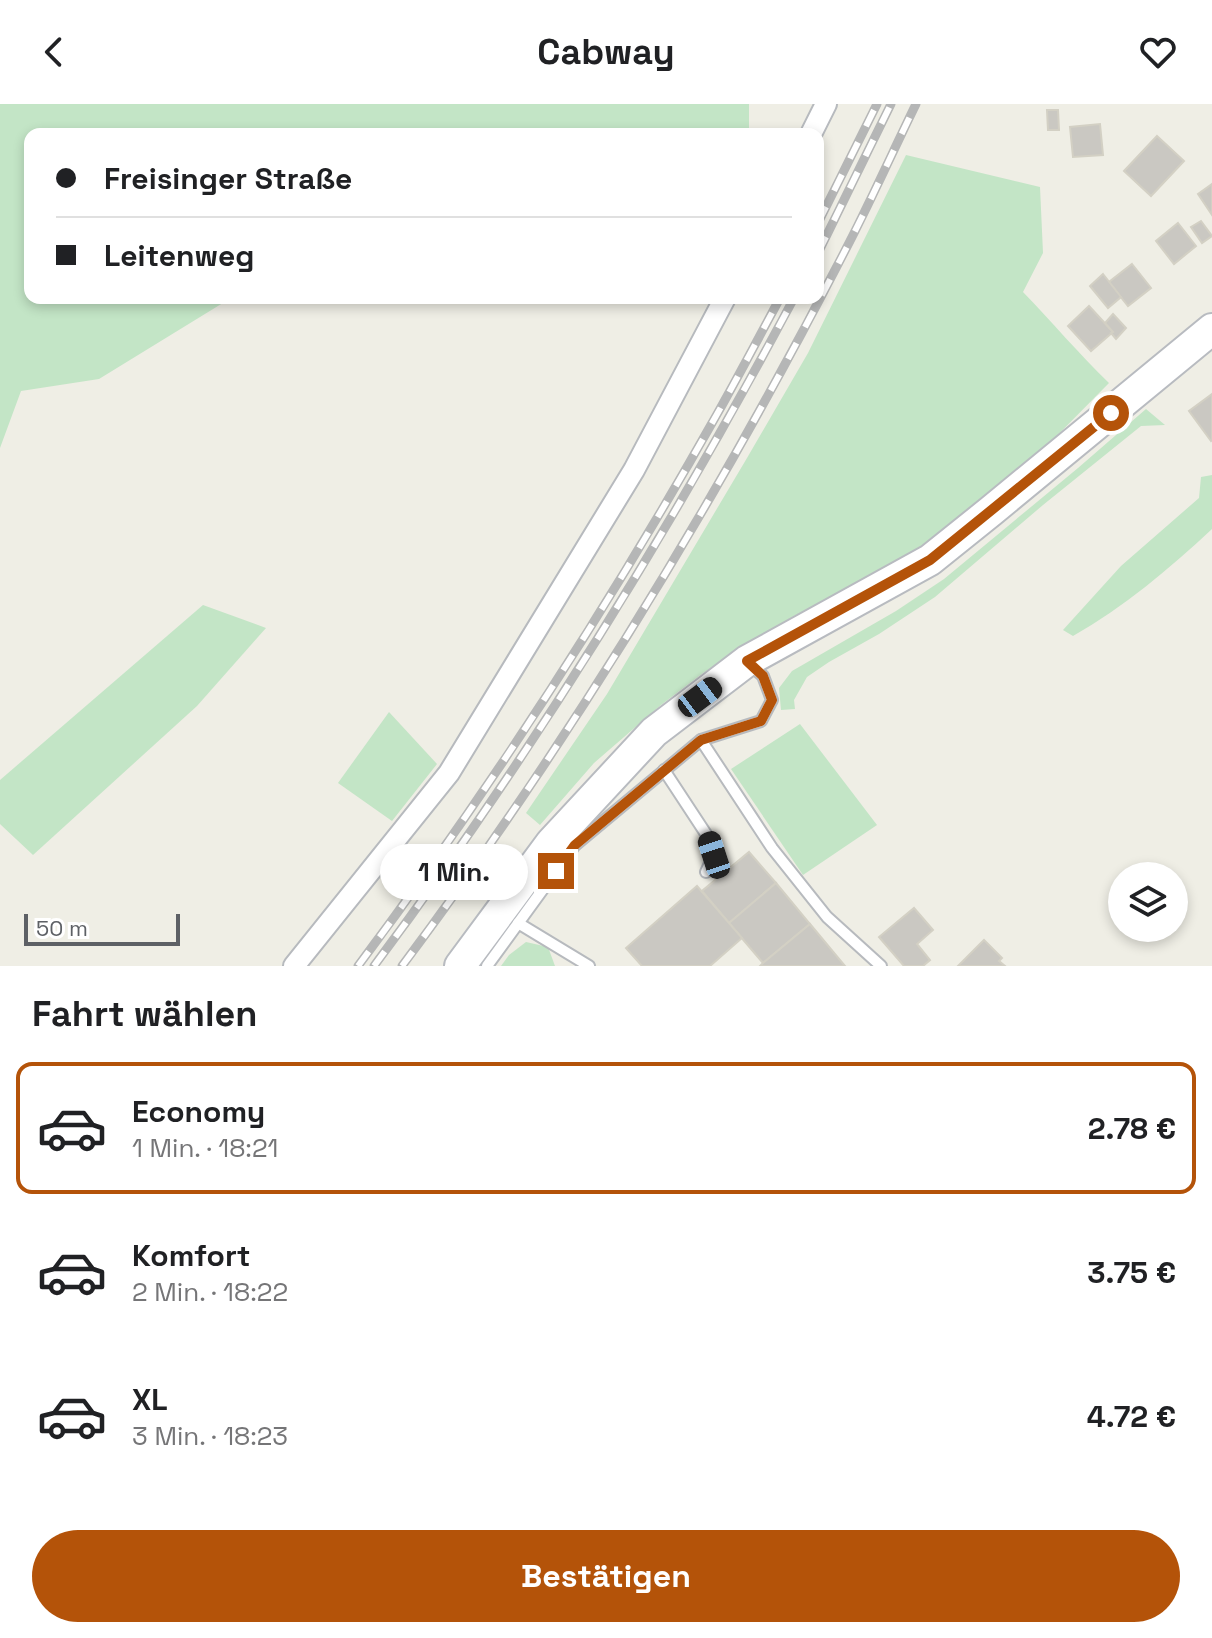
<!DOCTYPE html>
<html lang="de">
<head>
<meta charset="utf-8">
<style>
  body { margin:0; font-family:"Space Grotesk",sans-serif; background:#f6f6f6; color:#202124; height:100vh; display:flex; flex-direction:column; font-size:30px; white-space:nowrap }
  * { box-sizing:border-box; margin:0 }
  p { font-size:26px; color:#757577 }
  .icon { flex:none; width:44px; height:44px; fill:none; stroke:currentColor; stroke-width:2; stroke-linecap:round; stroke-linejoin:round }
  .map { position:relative; height:862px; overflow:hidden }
  .sheet { display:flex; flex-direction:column; background:#fff; flex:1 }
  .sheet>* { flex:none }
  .guide { position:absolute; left:24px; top:24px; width:800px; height:176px; border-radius:16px; box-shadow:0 4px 12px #0003; display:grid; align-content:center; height:176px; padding:0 32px; background:#fff }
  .buttons { position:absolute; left:1108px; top:758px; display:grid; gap:16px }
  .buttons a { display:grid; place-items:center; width:80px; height:80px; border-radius:50%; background:#fff; box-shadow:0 4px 12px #0003; font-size:40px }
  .scale { position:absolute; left:24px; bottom:20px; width:156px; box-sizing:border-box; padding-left:8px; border:4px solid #5d6065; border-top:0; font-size:22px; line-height:28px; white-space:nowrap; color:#5d6065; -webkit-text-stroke:6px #fff; paint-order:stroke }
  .end { position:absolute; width:36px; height:36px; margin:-18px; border:10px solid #b45309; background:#fff; box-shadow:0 0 0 4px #fff }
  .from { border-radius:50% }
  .bubble { position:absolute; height:56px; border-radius:28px; background:#fff; box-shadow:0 4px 12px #0003; font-size:26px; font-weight:800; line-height:56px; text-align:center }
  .car { position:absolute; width:24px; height:48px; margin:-24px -12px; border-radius:10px; box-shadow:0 0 6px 2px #0007; background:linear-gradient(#222 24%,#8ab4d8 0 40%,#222 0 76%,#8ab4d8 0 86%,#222 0) }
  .guide b { display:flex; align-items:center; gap:28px; height:76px; font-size:30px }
  .guide b+b { border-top:2px solid #e0e0e0 }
  .guide i { width:20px; height:20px; background:#202124 }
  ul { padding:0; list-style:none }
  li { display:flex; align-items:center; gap:24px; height:132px; margin:0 16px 12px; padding:0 16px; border:4px solid transparent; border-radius:16px }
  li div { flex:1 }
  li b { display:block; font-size:30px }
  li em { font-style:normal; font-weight:800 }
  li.on { border-color:#b45309 }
  li>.icon { width:72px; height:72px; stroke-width:1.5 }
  h2 { padding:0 32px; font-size:36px; line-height:96px }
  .primary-button { display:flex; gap:16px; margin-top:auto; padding:16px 32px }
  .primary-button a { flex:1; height:92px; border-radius:48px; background:#b45309; color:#fff; font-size:32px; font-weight:800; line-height:92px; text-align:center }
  header { display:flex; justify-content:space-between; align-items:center; height:104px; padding:0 32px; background:#fff; font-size:36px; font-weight:800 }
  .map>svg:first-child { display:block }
  .green { fill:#c3e5c6 }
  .building { fill:#cac8c2; stroke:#d3d0c4; stroke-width:2 }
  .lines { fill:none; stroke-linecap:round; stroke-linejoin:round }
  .service-casing { stroke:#b7babe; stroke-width:14 }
  .minor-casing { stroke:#b7babe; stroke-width:24 }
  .secondary-casing { stroke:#b8bbc0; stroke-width:34 }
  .service { stroke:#fff; stroke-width:10 }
  .minor { stroke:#fff; stroke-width:20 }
  .secondary { stroke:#fff; stroke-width:30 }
  .rail-casing { stroke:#b5b6b6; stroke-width:9 }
  .rail { stroke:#fff; stroke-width:6; stroke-dasharray:18; stroke-linecap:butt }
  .route { stroke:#b45309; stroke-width:10 }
</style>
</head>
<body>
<header><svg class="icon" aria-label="back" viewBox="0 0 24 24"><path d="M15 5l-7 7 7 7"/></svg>Cabway<svg class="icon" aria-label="heart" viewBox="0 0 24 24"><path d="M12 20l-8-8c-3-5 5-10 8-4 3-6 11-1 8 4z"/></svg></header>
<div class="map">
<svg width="1212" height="862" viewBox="0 0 1212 862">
  <rect width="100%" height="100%" fill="#efeee5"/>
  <g class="green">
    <path d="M0 0H749V30H30V194H231L99 275 21 287 0 344Z"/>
    <path d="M906 51 1040 83 1043 149 1023 188C1052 218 1079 250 1109 279L1027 362 955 422 878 470 792 513 703 569 661 601 594 659 540 721 526 709 607 590 747 354 808 249Z"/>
    <path d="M1146 305 1165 321 1141 322 1043 401 935 493 879 530 829 558 807 573 794 596 795 605 781 606 779 584 792 567 896 507 944 475 1078 364Z"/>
    <path d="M1212 371V425C1169 465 1124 503 1073 532L1063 526 1121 462 1199 394 1201 373Z"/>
    <path d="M203 501 266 524 197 602 33 751 0 720V676Z"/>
    <path d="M389 608 437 660 392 717 338 679Z"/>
    <path d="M800 620 877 721 803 771 731 665Z"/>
    <path d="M526 838 548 843 555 862H501L509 851Z"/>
  </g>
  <g class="building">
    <path d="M1047 6H1058L1059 26H1048Z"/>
    <path d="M1100 20 1103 51 1073 53 1070 23Z"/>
    <path d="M1157 32 1184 57 1151 92 1124 67Z"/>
    <path d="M1212 80V111L1198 90Z"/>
    <path d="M1201 117 1212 132 1202 139 1191 123Z"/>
    <path d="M1178 119 1196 142 1174 160 1156 137Z"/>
    <path d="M1132 160 1151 184 1128 202 1109 178Z"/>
    <path d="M1103 170 1121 193 1108 204 1090 182Z"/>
    <path d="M1089 202 1113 228 1091 247 1068 222Z"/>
    <path d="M1113 210 1126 224 1116 235 1111 229 1113 228 1105 219Z"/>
    <path d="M1212 290V336L1211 337 1189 307Z"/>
    <path d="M749 748 776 779 729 819 702 787Z"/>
    <path d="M776 779 810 820 763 859 729 819Z"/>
    <path d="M697 782 742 834 710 862H642L626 844Z"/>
    <path d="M914 804 933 826 917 840 930 856 923 862H904L879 833Z"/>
    <path d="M810 820 845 862H760L763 859Z"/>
    <path d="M984 836 1002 854 999 857 1005 862H958Z"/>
  </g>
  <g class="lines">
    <defs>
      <g id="service">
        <path d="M701 636 772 744 827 813 881 862"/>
        <path d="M664 666 708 733 714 751 706 768"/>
        <path d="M518 819 589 862"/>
        <path d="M487 862 575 741 701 636 761 617 772 596 763 572 748 559"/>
      </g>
      <g id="minor">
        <path d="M811 30 826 0"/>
        <path d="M294 862 449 669 634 366 725 194"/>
      </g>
      <path id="secondary" d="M460 862 551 739 654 628 747 557 930 456 991 407 1212 225"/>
    </defs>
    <use href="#service" class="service-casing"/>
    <use href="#minor" class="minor-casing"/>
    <use href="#secondary" class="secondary-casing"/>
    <use href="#service" class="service"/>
    <use href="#minor" class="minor"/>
    <use href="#secondary" class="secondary"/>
    <defs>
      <g id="rail">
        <path d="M818 119 877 0"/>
        <path d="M818 149 891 0"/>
        <path d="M358 862C489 687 609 502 716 312 738 273 759 233 780 194"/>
        <path d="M374 862C532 650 670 427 794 194"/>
        <path d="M402 862C572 635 721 389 850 137 873 92 894 45 916 0"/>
      </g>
    </defs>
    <use href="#rail" class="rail-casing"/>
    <use href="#rail" class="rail"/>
  </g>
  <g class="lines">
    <path class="route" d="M556 767 575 741 701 636 761 617 772 596 763 572 747 557 930 456 1111 309"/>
  </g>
</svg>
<div class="buttons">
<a><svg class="icon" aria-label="layers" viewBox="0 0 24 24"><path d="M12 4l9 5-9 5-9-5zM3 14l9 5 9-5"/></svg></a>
</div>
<div class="scale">50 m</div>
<i class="end from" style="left:1111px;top:309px"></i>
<i class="end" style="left:556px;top:767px"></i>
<div class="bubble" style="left:380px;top:740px;width:148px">1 Min.</div>
<i class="car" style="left:700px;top:593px;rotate:53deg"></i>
<i class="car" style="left:714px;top:751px;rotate:342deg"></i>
<div class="guide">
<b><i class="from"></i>Freisinger Straße</b>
<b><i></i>Leitenweg</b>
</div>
</div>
<section class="sheet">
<h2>Fahrt wählen</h2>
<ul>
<li class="on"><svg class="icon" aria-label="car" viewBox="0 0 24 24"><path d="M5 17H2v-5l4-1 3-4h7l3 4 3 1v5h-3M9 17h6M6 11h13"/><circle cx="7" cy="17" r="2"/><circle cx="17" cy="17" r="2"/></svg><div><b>Economy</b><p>1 Min. · 18:21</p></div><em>2.78 €</em></li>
<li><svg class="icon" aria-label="car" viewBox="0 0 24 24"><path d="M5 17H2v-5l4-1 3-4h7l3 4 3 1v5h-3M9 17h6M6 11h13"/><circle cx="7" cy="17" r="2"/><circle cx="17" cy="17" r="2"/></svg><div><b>Komfort</b><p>2 Min. · 18:22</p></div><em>3.75 €</em></li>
<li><svg class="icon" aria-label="car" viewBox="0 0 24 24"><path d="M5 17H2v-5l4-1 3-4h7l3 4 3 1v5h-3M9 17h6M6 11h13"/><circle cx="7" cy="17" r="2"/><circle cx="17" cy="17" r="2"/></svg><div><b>XL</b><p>3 Min. · 18:23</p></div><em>4.72 €</em></li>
</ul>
<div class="primary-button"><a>Bestätigen</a></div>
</section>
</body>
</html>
